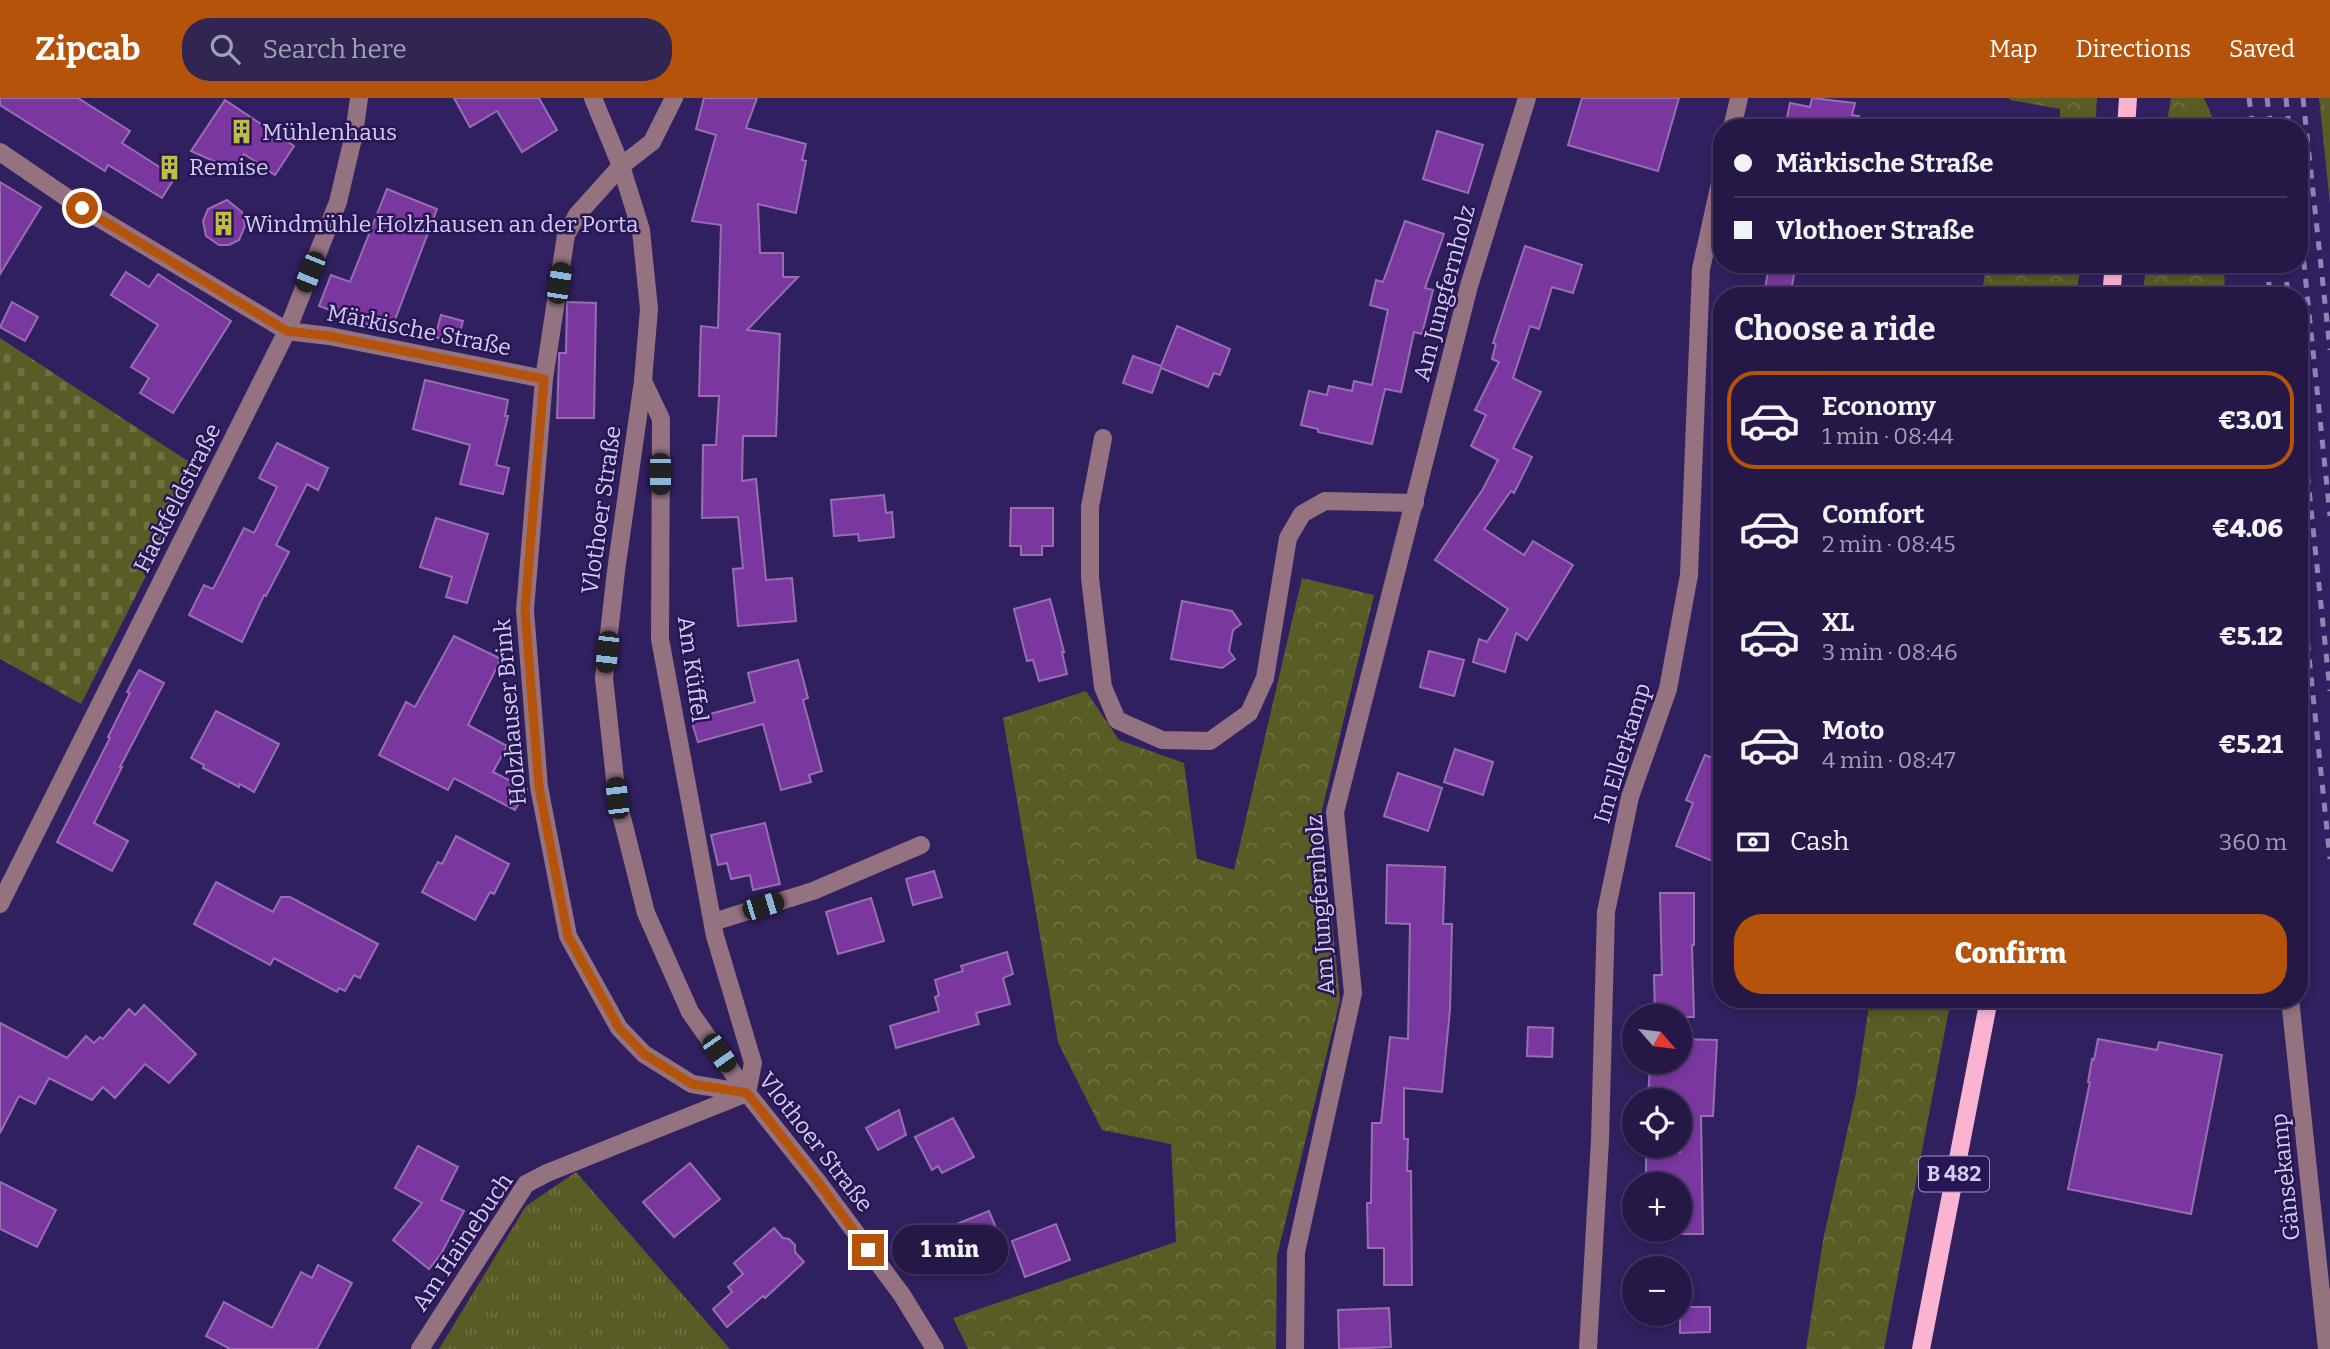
<!DOCTYPE html>
<html lang="en">
<head>
<meta charset="utf-8">
<style>
  body { margin:0; font-family:Bitter,serif; background:#312552; color:#f1f3f6; height:100vh; display:flex; flex-direction:column; font-size:26px; white-space:nowrap }
  * { box-sizing:border-box; margin:0 }
  p { font-size:23px; color:#a3a0b4 }
  .icon { flex:none; width:38px; height:38px; fill:none; stroke:currentColor; stroke-width:2; stroke-linecap:round; stroke-linejoin:round }
  .map { position:relative; flex:1; overflow:hidden }
  .sheet { position:absolute; left:1713px; top:189px; width:595px; height:721px; display:flex; flex-direction:column; background:#251847; border-radius:28px; box-shadow:0 4px 10px #0003,0 0 0 2px #423760 }
  .sheet>* { flex:none }
  .hud { position:absolute; left:1713px; top:21px; width:595px; height:154px; border-radius:28px; box-shadow:0 4px 10px #0003,0 0 0 2px #423760; display:grid; align-content:center; height:154px; padding:0 21px; background:#251847 }
  .needle { width:46px; rotate:118deg }
  .tools { position:absolute; left:1622px; top:906px; display:grid; gap:14px }
  .tools a { display:grid; place-items:center; width:70px; height:70px; border-radius:50%; background:#251847; box-shadow:0 4px 10px #0003,0 0 0 2px #423760; font-size:35px }
  .end { position:absolute; width:32px; height:32px; margin:-16px; border:9px solid #b45309; background:#fff; box-shadow:0 0 0 4px #fff }
  .from { border-radius:50% }
  .bubble { position:absolute; height:49px; border-radius:24px; background:#251847; box-shadow:0 4px 10px #0003,0 0 0 2px #423760; font-size:23px; font-weight:800; line-height:49px; text-align:center }
  .car { position:absolute; width:21px; height:42px; margin:-21px -10px; border-radius:9px; box-shadow:0 0 5px 2px #0007; background:linear-gradient(#222 24%,#8ab4d8 0 40%,#222 0 76%,#8ab4d8 0 86%,#222 0) }
  .hud b { display:flex; align-items:center; gap:24px; height:66px; font-size:26px }
  .hud b+b { border-top:2px solid #423760 }
  .hud i { width:18px; height:18px; background:#f1f3f6 }
  ul { padding:0; list-style:none }
  li { display:flex; align-items:center; gap:21px; height:98px; margin:0 14px 10px; padding:0 7px; border:4px solid transparent; border-radius:28px }
  li div { flex:1 }
  li b { display:block; font-size:26px }
  li em { font-style:normal; font-weight:800 }
  li.on { border-color:#b45309 }
  li>.icon { width:63px; height:63px; stroke-width:1.5 }
  h2 { padding:0 21px; font-size:32px; line-height:84px }
  .pay { display:flex; align-items:center; gap:18px; height:77px; padding:0 21px; font-size:26px }
  .pay p { margin-inline-start:auto }
  .cta { display:flex; gap:14px; margin-top:auto; padding:14px 21px }
  .cta a { flex:1; height:80px; border-radius:28px; background:#b45309; color:#fff; font-size:28px; font-weight:800; line-height:80px; text-align:center }
  header { display:flex; align-items:center; gap:42px; box-sizing:border-box; height:98px; padding:0 35px; background:#b45309; color:#fff }
  header strong { font-size:33px }
  nav { display:flex; gap:38px; margin-inline-start:auto; font-size:24px }
  .search { width:490px; height:63px; background:#312552; display:flex; align-items:center; gap:18px; box-sizing:border-box; padding:0 24px; border-radius:28px; color:#a3a0b4; font-size:26px }
  .map>svg:first-child { display:block }
  .grass { fill:url(#grass-tufts) }
  .forest { fill:url(#forest-crowns) }
  .cemetery { fill:url(#cemetery-stones) }
  .building { fill:#7a379f; stroke:#976fb1; stroke-width:2 }
  .lines { fill:none; stroke-linecap:round; stroke-linejoin:round }
  .minor { stroke:#947280; stroke-width:18 }
  .major { stroke:#fab4d2; stroke-width:18 }
  .rail { stroke:#9086b6; stroke-width:5; stroke-dasharray:9 9; stroke-linecap:butt }
  .route { stroke:#b45309; stroke-width:9 }
  .labels { text-anchor:middle; stroke-width:5; stroke-linejoin:round; paint-order:stroke }
  .shield { fill:#281553; stroke:#9f96c3; stroke-width:2 }
  .shield-label { font-size:21px; font-weight:bold; fill:#d2cdf3 }
  .poi-label { font-size:23px; fill:#d2cdf3; stroke:#281553; text-anchor:start }
  .street-label { font-size:23px; fill:#d2cdf3; stroke:#281553 }
</style>
</head>
<body>
<header>
<strong>Zipcab</strong>
<div class="search"><svg class="icon" aria-label="search" viewBox="0 0 24 24"><circle cx="10" cy="10" r="6"/><path d="M15 15l6 6"/></svg>Search here</div>
<nav><a>Map</a><a>Directions</a><a>Saved</a></nav>
</header>
<div class="map">
<svg width="2330" height="1251" viewBox="0 0 2330 1251">
  <defs>
    <pattern id="grass-tufts" width="24" height="20" patternUnits="userSpaceOnUse" patternTransform="scale(1.75)"><rect width="24" height="20" fill="#595c24"/><path d="M3 7l-1-3M5 7V3M7 7l1-3M15 17l-1-3M17 17v-4M19 17l1-3" fill="none" stroke="#707244"/></pattern>
    <pattern id="forest-crowns" width="20" height="18" patternUnits="userSpaceOnUse" patternTransform="scale(1.75)"><rect width="20" height="18" fill="#595c24"/><path d="M2 6a3 3 0 1 1 6 0M12 15a3 3 0 1 1 6 0" fill="none" stroke="#707244"/></pattern>
    <pattern id="cemetery-stones" width="16" height="16" patternUnits="userSpaceOnUse" patternTransform="scale(1.75)"><rect width="16" height="16" fill="#595c24"/><path d="M2 7V4a2 2 0 0 1 4 0v3zM10 15v-3a2 2 0 0 1 4 0v3z" fill="#707244"/></pattern>
  </defs>
  <rect width="100%" height="100%" fill="#31205f"/>
  <g class="grass">
    <path d="M2319 0H2330V106Z"/>
    <path d="M576 1074 730 1251H439L526 1108Z"/>
  </g>
  <g class="forest">
    <path d="M2009 0H2097L2095 30H2060V11L2010 2Z"/>
    <path d="M2171 0H2204L2217 30H2166Z"/>
    <path d="M1987 166H2081L2076 198H1981Z"/>
    <path d="M2147 166H2224L2225 198H2142Z"/>
    <path d="M1302 480 1374 497 1321 716 1340 902 1277 1158 1276 1251H968L953 1220 1176 1144 1171 1046 1102 1032 1058 944 1003 620 1086 593 1119 642 1184 665 1197 761 1234 772Z"/>
    <path d="M1870 901H1951L1884 1251H1806L1823 1142 1856 994Z"/>
  </g>
  <path class="cemetery" d="M0 240 200 371 81 606 0 561Z"/>
  <g class="building">
    <path d="M0 0H78L130 33 122 45 175 79 162 100 108 67 105 73 0 7Z"/>
    <path d="M454 0H539L557 32 522 54 497 13 470 29Z"/>
    <path d="M704 0H757L746 30 806 46 802 62 806 63 796 115 758 106 760 155H783V179H798L747 232 780 236 776 338H743L742 383 756 381 766 482 792 480 796 523 738 528 733 471 743 470 738 419 702 420 703 347H716L719 298H699L701 228 718 230 721 127 692 123 716 37 696 31Z"/>
    <path d="M1582 0H1679L1658 73 1568 47Z"/>
    <path d="M1812 0 1855 5 1852 17 1859 18 1858 30H1785L1790 5 1810 9Z"/>
    <path d="M225 2 294 48 275 77 244 56 236 73 191 53Z"/>
    <path d="M1437 33 1483 47 1468 95 1423 81Z"/>
    <path d="M0 84 41 109 0 176Z"/>
    <path d="M387 91 437 111 390 235 319 208 331 177 350 184Z"/>
    <path d="M227 102 242 114 245 128 239 142 229 147H219L206 138 203 123 208 111Z"/>
    <path d="M1405 123 1444 136 1425 190 1433 192 1422 236 1414 234 1401 294 1385 291 1372 346 1318 334V331L1301 327 1309 293 1327 297 1329 288 1352 293 1354 283 1372 287 1388 212 1370 207 1376 182 1383 184Z"/>
    <path d="M1525 148 1582 167 1573 195 1552 189 1539 231 1530 228 1513 280 1541 294 1513 350 1532 359 1514 395 1511 393 1484 431 1524 457 1533 443 1573 467 1527 542 1516 535 1505 574 1473 564 1479 541 1487 544 1508 511 1435 462 1483 391 1498 362 1471 348 1486 317 1475 312 1499 264 1492 261 1496 246 1493 245Z"/>
    <path d="M1769 166H1796L1790 198H1764Z"/>
    <path d="M126 174 149 189 158 176 231 223 173 315 140 295 149 280 131 269 158 227 111 197Z"/>
    <path d="M12 204 38 219 25 243 0 229Z"/>
    <path d="M567 204 596 205 594 320H557L559 260V255H566Z"/>
    <path d="M441 217 463 223 457 245 435 239Z"/>
    <path d="M1177 228 1230 251 1220 277 1214 275 1208 289 1161 270 1152 295 1123 285 1133 258 1161 268Z"/>
    <path d="M425 282 508 302 505 318H508L496 367 509 370 503 396 460 386 470 347 413 331Z"/>
    <path d="M277 345 328 370 318 392 307 386 276 447 289 454 266 498 264 497 242 544 189 517 204 487 213 491 244 430 254 435 277 389 259 380Z"/>
    <path d="M884 397 886 415 892 414 894 439 859 443 858 436 834 438 831 402Z"/>
    <path d="M1011 410H1053V448H1042V457H1021V448H1010Z"/>
    <path d="M436 420 488 436 467 505 446 499 452 479 420 469Z"/>
    <path d="M1050 501 1064 554H1062L1067 576 1039 583 1033 562 1027 563 1014 511Z"/>
    <path d="M1182 503 1232 513 1241 526 1233 532 1229 553 1235 561 1222 570 1171 561Z"/>
    <path d="M454 538 501 561 468 627 507 648 493 674 527 691 515 712 454 680 448 692 379 657 406 604 415 609Z"/>
    <path d="M1429 553 1464 562 1454 598 1420 589Z"/>
    <path d="M798 562 808 600 803 602 822 673 809 677 811 684 781 692 763 626 698 644 691 621 755 604 748 575Z"/>
    <path d="M139 572 164 585 120 669H122L94 725 128 743 112 773 57 744 110 640 108 639 130 595 127 594Z"/>
    <path d="M216 613 279 646 254 694 240 686 239 689 203 670 204 667 191 660Z"/>
    <path d="M1455 651 1493 664 1483 697 1444 684Z"/>
    <path d="M1705 657 1722 664V767L1676 748 1693 705 1686 702Z"/>
    <path d="M1398 675 1442 690 1428 733 1384 718Z"/>
    <path d="M765 725 780 786 753 792 750 777 731 781 727 765 718 767 711 737Z"/>
    <path d="M456 738 509 766 494 796 490 794 475 822 422 794 438 764 442 766Z"/>
    <path d="M1387 767 1445 769 1443 826H1452L1450 911 1442 994 1404 990V1041H1408L1407 1073H1411L1412 1187H1384V1150H1368L1367 1105H1371L1372 1025H1381L1390 939 1408 941 1410 826 1386 825Z"/>
    <path d="M934 773 942 799 913 807 906 781Z"/>
    <path d="M216 784 273 814 281 799H290L378 846 360 880 354 877 345 893 339 890 337 894 274 860 270 867 194 826Z"/>
    <path d="M1660 795H1694V847H1692L1694 919H1655L1654 877H1662Z"/>
    <path d="M871 800 884 843 838 856 826 814Z"/>
    <path d="M1007 854 1013 876 1003 880 1010 906 976 915 979 926 896 950 890 928 939 913 935 899 939 897 935 882 963 873 961 868Z"/>
    <path d="M144 907 196 956 169 985 145 966 115 1000 103 989 92 1002 49 980 35 1006 19 998 0 1035V925L67 960 86 938 94 945 100 939 103 941 129 911 135 917Z"/>
    <path d="M1528 929 1553 930 1552 959 1527 958Z"/>
    <path d="M1680 941 1717 942 1713 1018H1701L1703 1136H1680V1087H1646V1055H1680V1003H1648L1650 964H1680Z"/>
    <path d="M2098 941 2157 952 2159 944 2222 957 2191 1116 2068 1091 2090 984H2088L2092 961 2094 962Z"/>
    <path d="M899 1012 906 1037 878 1052 866 1030Z"/>
    <path d="M953 1020 974 1059 942 1075 938 1068 932 1072 915 1039Z"/>
    <path d="M418 1048 458 1069 441 1102 464 1113 441 1156 429 1171 393 1142 422 1105 395 1090Z"/>
    <path d="M690 1065 720 1101 674 1139 643 1104Z"/>
    <path d="M0 1084 56 1112 37 1149 0 1131Z"/>
    <path d="M989 1113 999 1137 964 1152 954 1127Z"/>
    <path d="M1056 1126 1070 1162 1025 1179 1012 1143Z"/>
    <path d="M774 1130 783 1140 789 1141 795 1147V1154L804 1164 765 1200 763 1198 727 1229 713 1211 732 1194 728 1189 743 1176 734 1165Z"/>
    <path d="M318 1167 352 1185 317 1251H230L206 1238 224 1204 272 1230 301 1174 312 1180Z"/>
    <path d="M1680 1209H1710V1234L1680 1235Z"/>
    <path d="M1389 1210 1391 1249 1339 1251 1338 1212Z"/>
  </g>
  <g class="lines">
    <g class="minor">
      <path d="M593 0 621 68 641 132 649 211 643 283 616 473 604 580 617 700 646 815 690 914 747 995 818 1084 902 1197 935 1251"/>
      <path d="M674 0 652 44 621 68 577 117 566 137 544 281 525 512 539 689 568 838 619 930 644 956 692 986 747 995"/>
      <path d="M1732 30 1739 0"/>
      <path d="M0 54 82 110 287 233 329 238 544 281"/>
      <path d="M643 283 661 321 660 541 715 838 753 965 747 995"/>
      <path d="M1103 340 1090 409V480L1103 589 1117 622 1162 642 1210 643 1249 615 1265 580 1288 440 1302 416 1325 403 1415 405"/>
      <path d="M0 806 287 233 338 104 354 36 359 0"/>
      <path d="M713 824 813 793 921 747"/>
      <path d="M2290 901 2327 1251"/>
      <path d="M420 1251 526 1086 547 1075 747 995"/>
      <path d="M1295 1251 1296 1154 1353 895 1335 714 1469 188 1527 0"/>
      <path d="M1588 1251 1600 1042 1606 814 1630 699 1668 591 1689 477 1701 171 1722 76"/>
    </g>
    <g class="major">
      <path d="M2126 30 2128 0"/>
      <path d="M2111 198 2114 166"/>
      <path d="M1921 1251 1989 901"/>
    </g>
    <g class="rail">
      <path d="M2249 0 2253 30"/>
      <path d="M2267 0 2271 30"/>
      <path d="M2286 0 2289 30"/>
      <path d="M2303 0 2330 252"/>
      <path d="M2300 127 2330 418"/>
      <path d="M2267 166 2270 198"/>
      <path d="M2285 166 2288 198"/>
      <path d="M2300 305 2330 593"/>
      <path d="M2300 472 2330 761"/>
    </g>
  </g>
  <g class="lines">
    <path class="route" d="M82 110 287 233 329 238 544 281 525 512 539 689 568 838 619 930 644 956 692 986 747 995 818 1084 868 1152"/>
  </g>
  <defs>
    <symbol id="building-bare" viewBox="-9 -9 18 18"><path d="M-4-6H4V6H1V3H-1V6H-4ZM-2.5-4.3h1.7v1.8h-1.7ZM.8-4.3h1.7v1.8H.8ZM-2.5-1h1.7V.8h-1.7ZM.8-1h1.7V.8H.8Z" fill="#bbc045" stroke="#281553" stroke-width="2.5" paint-order="stroke"/></symbol>
  </defs>
  <g fill-rule="evenodd">
    <use href="#building-bare" x="224" y="16" width="35" height="35"/>
    <use href="#building-bare" x="152" y="52" width="35" height="35"/>
    <use href="#building-bare" x="206" y="108" width="35" height="35"/>
  </g>
  <g class="labels">
    <rect class="shield" x="1919" y="1058.5" width="70" height="35" rx="5"/>
    <g class="shield-label">
      <text x="1954" y="1083">B 482</text>
    </g>
    <g class="poi-label">
      <text x="262" y="42">Mühlenhaus</text>
      <text x="189" y="77">Remise</text>
      <text x="244" y="134">Windmühle Holzhausen an der Porta</text>
    </g>
    <g class="street-label">
      <text transform="translate(1444 195) rotate(-75)" y="8">Am Jungfernholz</text>
      <text transform="translate(419 232) rotate(11)" y="8">Märkische Straße</text>
      <text transform="translate(177 400) rotate(-63)" y="8">Hackfeldstraße</text>
      <text transform="translate(601 412) rotate(-82)" y="8">Vlothoer Straße</text>
      <text transform="translate(693 571) rotate(82)" y="8">Am Küffel</text>
      <text transform="translate(510 614) rotate(-95)" y="8">Holzhauser Brink</text>
      <text transform="translate(1622 655) rotate(-73)" y="8">Im Ellerkamp</text>
      <text transform="translate(1320 807) rotate(-94)" y="8">Am Jungfernholz</text>
      <text transform="translate(816 1044) rotate(52)" y="8">Vlothoer Straße</text>
      <text transform="translate(2285 1079) rotate(-96)" y="8">Gänsekamp</text>
      <text transform="translate(462 1144) rotate(-56)" y="8">Am Hainebuch</text>
    </g>
  </g>
</svg>
<div class="tools">
<a><svg class="needle" viewBox="-14 -14 28 28"><path d="M0-13l5 13h-10z" fill="#e53935"/><path d="M0 13l5-13h-10z" fill="#a3a0b4"/></svg></a>
<a><svg class="icon" aria-label="locate" viewBox="0 0 24 24"><circle cx="12" cy="12" r="6"/><path d="M12 2v4M12 18v4M2 12h4M18 12h4"/></svg></a>
<a>+</a>
<a>−</a>
</div>
<i class="end from" style="left:82px;top:110px"></i>
<i class="end" style="left:868px;top:1152px"></i>
<div class="bubble" style="left:892px;top:1127px;width:116px">1 min</div>
<i class="car" style="left:310px;top:174px;rotate:202deg"></i>
<i class="car" style="left:559px;top:185px;rotate:9deg"></i>
<i class="car" style="left:660px;top:376px;rotate:180deg"></i>
<i class="car" style="left:607px;top:554px;rotate:186deg"></i>
<i class="car" style="left:617px;top:700px;rotate:354deg"></i>
<i class="car" style="left:763px;top:808px;rotate:73deg"></i>
<i class="car" style="left:719px;top:955px;rotate:145deg"></i>
<div class="hud">
<b><i class="from"></i>Märkische Straße</b>
<b><i></i>Vlothoer Straße</b>
</div>
<section class="sheet">
<h2>Choose a ride</h2>
<ul>
<li class="on"><svg class="icon" aria-label="car" viewBox="0 0 24 24"><path d="M5 17H2v-5l4-1 3-4h7l3 4 3 1v5h-3M9 17h6M6 11h13"/><circle cx="7" cy="17" r="2"/><circle cx="17" cy="17" r="2"/></svg><div><b>Economy</b><p>1 min · 08:44</p></div><em>€3.01</em></li>
<li><svg class="icon" aria-label="car" viewBox="0 0 24 24"><path d="M5 17H2v-5l4-1 3-4h7l3 4 3 1v5h-3M9 17h6M6 11h13"/><circle cx="7" cy="17" r="2"/><circle cx="17" cy="17" r="2"/></svg><div><b>Comfort</b><p>2 min · 08:45</p></div><em>€4.06</em></li>
<li><svg class="icon" aria-label="car" viewBox="0 0 24 24"><path d="M5 17H2v-5l4-1 3-4h7l3 4 3 1v5h-3M9 17h6M6 11h13"/><circle cx="7" cy="17" r="2"/><circle cx="17" cy="17" r="2"/></svg><div><b>XL</b><p>3 min · 08:46</p></div><em>€5.12</em></li>
<li><svg class="icon" aria-label="car" viewBox="0 0 24 24"><path d="M5 17H2v-5l4-1 3-4h7l3 4 3 1v5h-3M9 17h6M6 11h13"/><circle cx="7" cy="17" r="2"/><circle cx="17" cy="17" r="2"/></svg><div><b>Moto</b><p>4 min · 08:47</p></div><em>€5.21</em></li>
</ul>
<div class="pay"><svg class="icon" aria-label="cash" viewBox="0 0 24 24"><path d="M3 7h18v10H3z"/><circle cx="12" cy="12" r="2"/></svg>Cash<p>360 m</p></div>
<div class="cta"><a>Confirm</a></div>
</section>
</div>
</body>
</html>
